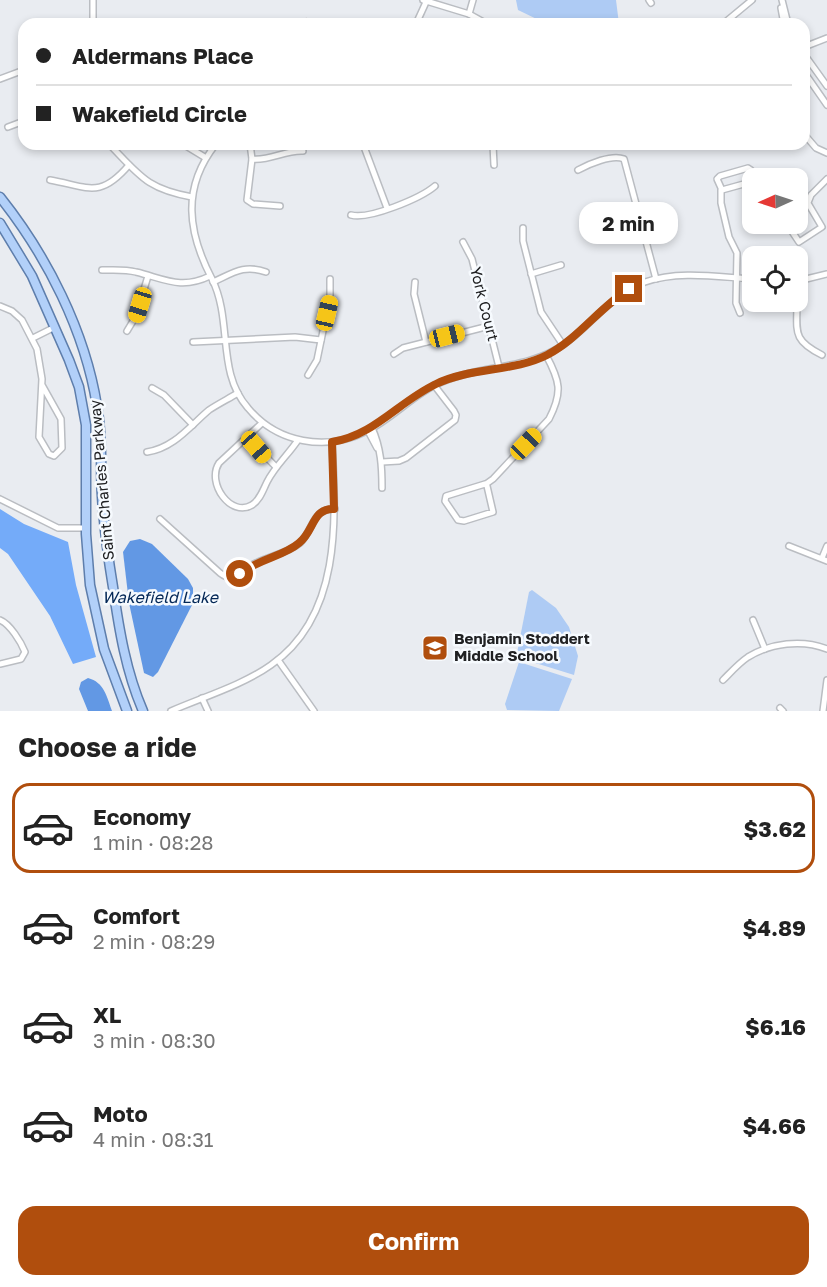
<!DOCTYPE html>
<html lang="en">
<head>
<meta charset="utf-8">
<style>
  body { margin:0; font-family:"Golos Text",sans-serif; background:#f6f6f6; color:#222; height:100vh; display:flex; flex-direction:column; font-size:22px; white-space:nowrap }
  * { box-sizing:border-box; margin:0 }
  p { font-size:20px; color:#767676 }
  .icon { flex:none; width:33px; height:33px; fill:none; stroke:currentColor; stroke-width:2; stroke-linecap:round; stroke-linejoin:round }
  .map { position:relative; height:711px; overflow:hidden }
  .sheet { display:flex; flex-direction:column; background:#fff; flex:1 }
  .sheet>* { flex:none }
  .banner { position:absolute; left:18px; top:18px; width:792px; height:132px; border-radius:18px; box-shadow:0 3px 9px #0003; display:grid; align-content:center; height:132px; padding:0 18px; background:#fff }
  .needle { width:39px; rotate:267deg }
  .tools { position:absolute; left:742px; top:168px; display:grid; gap:12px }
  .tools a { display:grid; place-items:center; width:66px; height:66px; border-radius:12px; background:#fff; box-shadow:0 3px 9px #0003; font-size:30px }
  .end { position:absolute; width:27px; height:27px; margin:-14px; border:8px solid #b04e0d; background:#fff; box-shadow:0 0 0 3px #fff }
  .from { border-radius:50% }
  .bubble { position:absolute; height:42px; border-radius:18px; background:#fff; box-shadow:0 3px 9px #0003; font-size:20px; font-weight:700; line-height:42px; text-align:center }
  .car { position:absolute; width:18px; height:36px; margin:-18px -9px; border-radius:8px; box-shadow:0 0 4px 2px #0007; background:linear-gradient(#f5c518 24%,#345 0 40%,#f5c518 0 76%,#345 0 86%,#f5c518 0) }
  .banner b { display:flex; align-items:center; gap:21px; height:57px; font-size:22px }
  .banner b+b { border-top:2px solid #e0e0e0 }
  .banner i { width:15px; height:15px; background:#222 }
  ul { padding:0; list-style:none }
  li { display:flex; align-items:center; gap:18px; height:90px; margin:0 12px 9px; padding:0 6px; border:3px solid transparent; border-radius:18px }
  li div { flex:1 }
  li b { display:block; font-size:22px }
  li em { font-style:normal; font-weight:700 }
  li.on { border-color:#b04e0d }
  li>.icon { width:54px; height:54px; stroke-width:1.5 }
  h2 { padding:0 18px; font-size:27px; line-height:72px }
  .action { display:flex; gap:12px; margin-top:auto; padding:12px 18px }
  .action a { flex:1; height:69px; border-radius:18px; background:#b04e0d; color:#fff; font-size:24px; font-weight:700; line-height:69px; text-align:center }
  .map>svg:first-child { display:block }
  .green { fill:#aecbf4 }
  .forest { fill:#74abf9 }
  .water { fill:#6298e4 }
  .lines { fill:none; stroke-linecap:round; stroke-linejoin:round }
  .minor-casing { stroke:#babdc2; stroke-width:8 }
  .primary-casing { stroke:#5e7eac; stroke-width:11 }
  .minor { stroke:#fff; stroke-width:5 }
  .primary { stroke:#b2d0f9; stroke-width:8 }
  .route { stroke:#b04e0d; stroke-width:8 }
  .labels { text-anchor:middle; stroke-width:5; stroke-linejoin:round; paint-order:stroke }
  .street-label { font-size:15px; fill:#202123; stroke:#f6fafe }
  .poi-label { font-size:15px; font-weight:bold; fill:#202123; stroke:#f6fafe; text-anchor:start }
  .water-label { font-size:16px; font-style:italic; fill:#032756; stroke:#f6fafe }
</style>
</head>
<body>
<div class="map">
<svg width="827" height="711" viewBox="0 0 827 711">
  <rect width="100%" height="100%" fill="#e9ecf1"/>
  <g class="green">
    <path d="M516 0H616L619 24H547L518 10Z"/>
    <path d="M532 590 556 608 569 627 578 656 574 675 529 661 517 653 529 592Z"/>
    <path d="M519 662 572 679 559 711 507 710 505 704Z"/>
  </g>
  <path class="forest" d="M0 509 24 524 68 542 76 585 96 657 73 664 50 616 8 554 0 548Z"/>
  <g class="water">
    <path d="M140 539 152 544 188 579 193 588V603L158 672 153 677 144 673 129 603 123 552 130 541Z"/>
    <path d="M88 678C104 682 107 697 112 711H88L79 689 81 682Z"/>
  </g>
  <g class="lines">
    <defs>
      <g id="minor">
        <path d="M423 0 469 14 487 24"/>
        <path d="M649 0 651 3"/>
        <path d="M782 0 788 24"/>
        <path d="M781 8 784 24"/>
        <path d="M469 14 473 0"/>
        <path d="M306 22 307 24"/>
        <path d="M93 24V0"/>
        <path d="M416 24 427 0"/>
        <path d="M723 24 752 0"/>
        <path d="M804 47 827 38"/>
        <path d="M804 54 827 86"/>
        <path d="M804 72 827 105"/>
        <path d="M0 79 24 70"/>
        <path d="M8 127 24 121"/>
        <path d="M804 134 816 148 827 153"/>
        <path d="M109 144C140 176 147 189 192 197"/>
        <path d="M183 144 206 158"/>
        <path d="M216 144C181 188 188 233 212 279 233 321 216 372 248 408 277 443 326 452 367 431 395 417 416 391 447 380 485 365 528 369 563 345 592 325 610 295 645 282 679 270 718 277 753 279"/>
        <path d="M250 144 252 159 247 200 253 204 280 206"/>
        <path d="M363 144 387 208"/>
        <path d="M486 144H501"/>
        <path d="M493 145 494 165"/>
        <path d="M252 159C270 161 285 150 303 151"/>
        <path d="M578 170C589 164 612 154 624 159L656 279"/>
        <path d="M753 179 751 170 748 168 720 176 717 179 722 190 751 182 753 180"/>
        <path d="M50 180C89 187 100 199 129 165"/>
        <path d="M721 190V203L729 237 737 253 736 303 740 313"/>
        <path d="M807 205 811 195 827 179"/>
        <path d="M351 215C369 220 421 198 435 186"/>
        <path d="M787 224 799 242 822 227 809 205H805L798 213"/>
        <path d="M622 226 642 222"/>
        <path d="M523 228V241L541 312 563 345"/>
        <path d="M463 242 472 259 499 367"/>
        <path d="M102 270C114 270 125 269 136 272 165 279 181 290 210 276"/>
        <path d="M531 274 561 265"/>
        <path d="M798 281 827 274"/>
        <path d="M213 282C233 273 244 264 266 272"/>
        <path d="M415 282 414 294 426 342"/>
        <path d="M797 302C797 332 792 340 822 355"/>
        <path d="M0 306 12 311 22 320 37 349 42 379 39 437 49 454 54 456 62 448 61 419 42 385"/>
        <path d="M127 331 136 316 148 276"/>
        <path d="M33 338 55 327"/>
        <path d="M193 342 295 337 321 340"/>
        <path d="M394 354 403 348 489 326"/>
        <path d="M308 375 317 360 330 297V279"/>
        <path d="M152 388 164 395 193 425"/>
        <path d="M262 423 219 463C206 483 231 518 252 505 260 500 263 490 267 482 275 466 288 455 298 440"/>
        <path d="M372 428C381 448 382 467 382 488"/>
        <path d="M368 431 377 448"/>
        <path d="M247 437 276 467"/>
        <path d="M147 452C174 448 190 426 209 410 218 404 228 399 238 393"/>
        <path d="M382 462 399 461 406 458 455 420 456 415 454 411 434 385"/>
        <path d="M485 484 487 486 493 512 464 521 458 520 445 501 446 496Z"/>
        <path d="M486 484 493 479 549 419C563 392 560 381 546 355"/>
        <path d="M0 499 58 528H86"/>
        <path d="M160 519 220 573C224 576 227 578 233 577 241 576 246 569 252 565 267 556 287 554 300 543 313 531 312 508 335 509"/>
        <path d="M789 546 827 561"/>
        <path d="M822 558 827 546"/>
        <path d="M0 620C10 624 21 642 25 652L21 659 0 664"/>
        <path d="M753 620 765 649"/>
        <path d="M278 660 314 711"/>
        <path d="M723 680C731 672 739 663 748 657 771 643 802 639 827 649"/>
        <path d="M202 698 208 711"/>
        <path d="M780 708 783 711"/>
        <path d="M171 711C203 697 243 685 271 665 342 616 336 519 332 443"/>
        <path d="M823 711 827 680"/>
      </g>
      <g id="primary">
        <path d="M0 197C47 256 85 331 97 406 103 436 100 466 102 497 104 527 108 557 113 587 119 629 126 672 143 711"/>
        <path d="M0 223 32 276 69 360 79 387 86 425V534L90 585 104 649 127 711"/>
      </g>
    </defs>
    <use href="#minor" class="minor-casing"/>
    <use href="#primary" class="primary-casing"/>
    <use href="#minor" class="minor"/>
    <use href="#primary" class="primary"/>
  </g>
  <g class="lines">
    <path class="route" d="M240 574C259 558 283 557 299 543 314 532 312 508 334 509L332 442C375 435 398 402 436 384 471 367 514 372 547 355 578 339 599 308 629 289"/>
  </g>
  <defs>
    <symbol id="school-square" viewBox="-11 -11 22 22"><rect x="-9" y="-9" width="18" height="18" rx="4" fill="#b04e0d" stroke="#f6fafe"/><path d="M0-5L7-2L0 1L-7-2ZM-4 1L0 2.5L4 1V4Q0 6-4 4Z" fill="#fff"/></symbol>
  </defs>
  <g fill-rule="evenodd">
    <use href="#school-square" x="420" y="633" width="30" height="30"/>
  </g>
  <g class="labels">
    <g class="street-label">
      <text transform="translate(484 304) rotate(76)" y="5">York Court</text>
      <text transform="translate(102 480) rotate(-95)" y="5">Saint Charles Parkway</text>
    </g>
    <g class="poi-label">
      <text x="454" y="644">Benjamin Stoddert<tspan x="454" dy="17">Middle School</tspan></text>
    </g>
    <g class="water-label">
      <text x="160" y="603">Wakefield Lake</text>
    </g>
  </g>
</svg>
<div class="tools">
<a><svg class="needle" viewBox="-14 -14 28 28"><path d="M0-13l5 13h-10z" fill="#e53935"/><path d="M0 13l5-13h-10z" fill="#767676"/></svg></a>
<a><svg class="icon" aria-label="locate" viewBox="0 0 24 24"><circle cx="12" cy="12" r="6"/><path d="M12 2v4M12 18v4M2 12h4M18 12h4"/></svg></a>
</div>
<i class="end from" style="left:240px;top:574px"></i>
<i class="end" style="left:629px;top:289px"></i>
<div class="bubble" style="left:579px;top:202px;width:99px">2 min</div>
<i class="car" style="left:140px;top:305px;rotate:197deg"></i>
<i class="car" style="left:327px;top:313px;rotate:13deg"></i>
<i class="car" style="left:447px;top:336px;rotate:76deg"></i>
<i class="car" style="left:526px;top:444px;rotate:44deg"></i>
<i class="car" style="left:256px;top:447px;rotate:139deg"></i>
<div class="banner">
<b><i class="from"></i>Aldermans Place</b>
<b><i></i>Wakefield Circle</b>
</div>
</div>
<section class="sheet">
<h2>Choose a ride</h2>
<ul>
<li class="on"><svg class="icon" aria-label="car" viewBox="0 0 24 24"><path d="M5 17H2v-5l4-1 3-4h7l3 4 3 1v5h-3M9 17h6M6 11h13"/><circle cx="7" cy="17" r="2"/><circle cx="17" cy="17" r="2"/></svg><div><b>Economy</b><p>1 min · 08:28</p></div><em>$3.62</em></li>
<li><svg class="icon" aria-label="car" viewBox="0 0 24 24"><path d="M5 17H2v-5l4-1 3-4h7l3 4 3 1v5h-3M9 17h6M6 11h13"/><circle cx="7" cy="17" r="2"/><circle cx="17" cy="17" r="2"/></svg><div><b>Comfort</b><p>2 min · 08:29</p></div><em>$4.89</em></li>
<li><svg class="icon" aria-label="car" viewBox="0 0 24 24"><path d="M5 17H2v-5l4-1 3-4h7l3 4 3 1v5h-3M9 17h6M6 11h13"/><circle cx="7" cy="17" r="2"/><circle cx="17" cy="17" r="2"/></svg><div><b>XL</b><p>3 min · 08:30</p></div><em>$6.16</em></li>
<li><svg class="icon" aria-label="car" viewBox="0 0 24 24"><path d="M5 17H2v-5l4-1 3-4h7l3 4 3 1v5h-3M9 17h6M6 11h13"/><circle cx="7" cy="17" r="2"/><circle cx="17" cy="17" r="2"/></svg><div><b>Moto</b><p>4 min · 08:31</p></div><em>$4.66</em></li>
</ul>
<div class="action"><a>Confirm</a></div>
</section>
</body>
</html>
